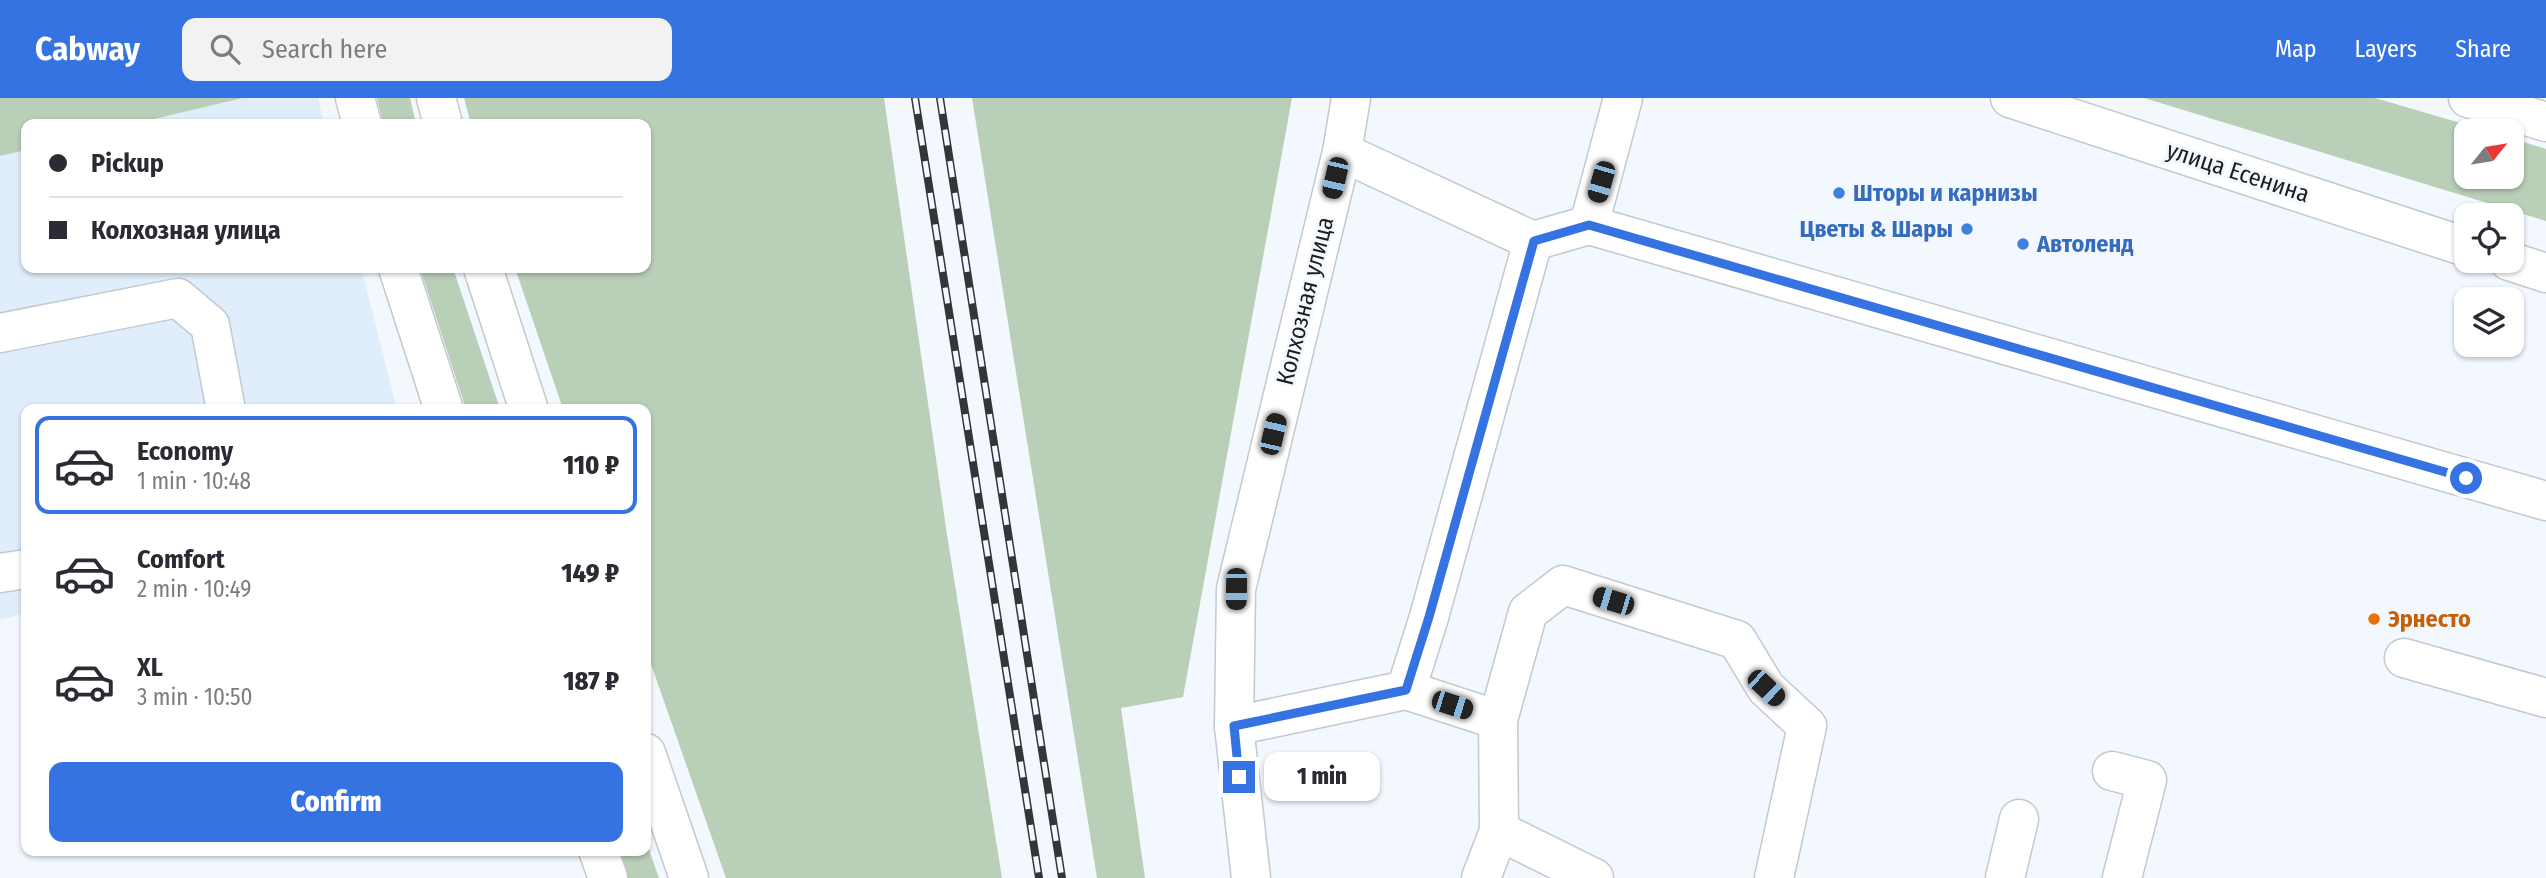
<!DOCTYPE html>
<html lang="en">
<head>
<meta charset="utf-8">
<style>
  body { margin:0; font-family:"Fira Sans Condensed",sans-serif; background:#f2f2f3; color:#2b2b33; height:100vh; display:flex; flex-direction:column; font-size:26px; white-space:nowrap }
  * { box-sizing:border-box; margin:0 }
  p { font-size:23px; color:#7c7c81 }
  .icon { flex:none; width:38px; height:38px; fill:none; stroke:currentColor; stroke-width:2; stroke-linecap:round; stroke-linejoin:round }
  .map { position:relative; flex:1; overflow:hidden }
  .drawer { position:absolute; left:21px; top:306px; width:630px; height:452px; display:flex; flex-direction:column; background:#fff; border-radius:14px; box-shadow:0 2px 5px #0004 }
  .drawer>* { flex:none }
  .guide { position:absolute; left:21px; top:21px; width:630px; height:154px; border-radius:14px; box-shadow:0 2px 5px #0004; display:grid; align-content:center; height:154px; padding:0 28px; background:#fff }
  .needle { width:46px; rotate:60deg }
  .buttons { position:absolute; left:2454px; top:21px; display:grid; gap:14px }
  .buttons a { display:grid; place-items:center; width:70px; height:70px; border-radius:14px; background:#fff; box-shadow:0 2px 5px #0004; font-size:35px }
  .end { position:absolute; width:32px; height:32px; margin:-16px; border:9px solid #3673e2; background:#fff; box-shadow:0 0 0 4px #fff }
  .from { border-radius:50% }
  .bubble { position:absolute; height:49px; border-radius:14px; background:#fff; box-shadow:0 2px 5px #0004; font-size:23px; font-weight:800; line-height:49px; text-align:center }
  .car { position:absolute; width:21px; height:42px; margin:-21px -10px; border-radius:9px; box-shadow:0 0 5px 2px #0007; background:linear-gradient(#222 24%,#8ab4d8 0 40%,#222 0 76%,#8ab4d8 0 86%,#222 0) }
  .guide b { display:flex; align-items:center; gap:24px; height:66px; font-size:26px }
  .guide b+b { border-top:2px solid #e1e1e2 }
  .guide i { width:18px; height:18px; background:#2b2b33 }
  ul { padding:12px 0 0; list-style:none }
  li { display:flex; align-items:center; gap:21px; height:98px; margin:0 14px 10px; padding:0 14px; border:4px solid transparent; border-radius:14px }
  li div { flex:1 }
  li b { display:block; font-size:26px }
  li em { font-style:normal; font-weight:800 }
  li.on { border-color:#3673e2 }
  li>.icon { width:63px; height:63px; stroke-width:1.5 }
  .cta { display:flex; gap:14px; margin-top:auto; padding:14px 28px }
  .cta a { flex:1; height:80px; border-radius:14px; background:#3673e2; color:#fff; font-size:28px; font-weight:800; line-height:80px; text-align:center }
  header { display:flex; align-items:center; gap:42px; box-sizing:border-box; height:98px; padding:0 35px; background:#3673e2; color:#fff }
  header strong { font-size:33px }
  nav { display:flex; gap:38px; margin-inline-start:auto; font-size:24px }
  .search { width:490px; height:63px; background:#f2f2f3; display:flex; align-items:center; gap:18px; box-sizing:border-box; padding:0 24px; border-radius:14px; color:#7c7c81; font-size:26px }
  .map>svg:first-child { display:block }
  .built { fill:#e0edfa }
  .green { fill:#b9cfb8 }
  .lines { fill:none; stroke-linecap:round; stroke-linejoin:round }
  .minor-casing { stroke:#c2c9cf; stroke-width:41 }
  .major-casing { stroke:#c2c9cf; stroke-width:41 }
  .minor { stroke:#fff; stroke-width:38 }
  .major { stroke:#fff; stroke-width:38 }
  .rail-casing { stroke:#333638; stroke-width:8 }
  .rail { stroke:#f3f8fe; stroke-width:5; stroke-dasharray:16; stroke-linecap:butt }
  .route { stroke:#3673e2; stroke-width:9 }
  .shop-dot { fill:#3f7fe0; stroke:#f3f8fe; stroke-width:2.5 }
  .food-dot { fill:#e8710a; stroke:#f3f8fe; stroke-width:2.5 }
  .labels { text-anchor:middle; stroke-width:6; stroke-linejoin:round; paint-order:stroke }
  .street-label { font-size:24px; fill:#1c1e20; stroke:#f3f8fe }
  .shop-label { font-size:24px; font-weight:bold; fill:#366cbe; stroke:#f3f8fe; text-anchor:start }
  .food-label { font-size:24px; font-weight:bold; fill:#c56008; stroke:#f3f8fe; text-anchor:start }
</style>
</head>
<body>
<header>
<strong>Cabway</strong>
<div class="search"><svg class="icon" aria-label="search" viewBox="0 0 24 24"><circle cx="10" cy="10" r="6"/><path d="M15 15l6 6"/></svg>Search here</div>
<nav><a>Map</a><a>Layers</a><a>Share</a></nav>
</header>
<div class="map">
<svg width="2546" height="780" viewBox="0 0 2546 780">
  <rect width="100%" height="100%" fill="#f3f8fe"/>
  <g class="built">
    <path d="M243 0H318L324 26H133Z"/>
    <path d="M26 52V170H361L397 311 26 312V515L0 522V58Z"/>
  </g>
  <g class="green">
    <path d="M0 0H243L133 26H26V52L0 58Z"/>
    <path d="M377 0H410L416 26H383Z"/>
    <path d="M464 0H884L947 437 1002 780H726L646 552V312L563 311 515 170H646V26H471Z"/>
    <path d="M972 0H1292L1183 599 1121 610 1145 780H1097Z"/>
    <path d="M2144 0H2375L2488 33H2466V79H2511V40L2546 51V123Z"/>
    <path d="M420 170H453L500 311H466Z"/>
    <path d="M646 743 659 780H627L617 753 646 752Z"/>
  </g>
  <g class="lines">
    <defs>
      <g id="minor">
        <path d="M1342 54 1533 143 1589 127 2546 403"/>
        <path d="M1589 127 1623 0"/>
        <path d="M0 235 178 200 210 227 226 312"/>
        <path d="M0 475 26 471"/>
        <path d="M2404 560 2546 600"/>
        <path d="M1406 592 1429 519 1533 143"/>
        <path d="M1234 628 1406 592 1498 622"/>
        <path d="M2112 673 2147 682 2122 780"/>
        <path d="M1251 780 1234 628 1236 491 1342 54 1351 0"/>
        <path d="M1481 780 1499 733"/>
        <path d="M1594 780 1499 733 1498 622 1528 514 1563 487 1737 542 1766 590 1807 628 1774 780"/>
        <path d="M2005 780 2019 721"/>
      </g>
      <g id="major">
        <path d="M355 0 362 26"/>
        <path d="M436 0 443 26"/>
        <path d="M2010 0 2466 149"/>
        <path d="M2468 0 2546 24"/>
        <path d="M2509 163 2546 175"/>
        <path d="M398 170 444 312"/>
        <path d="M483 170 529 312"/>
        <path d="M646 655 689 780"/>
        <path d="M598 752 608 780"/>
      </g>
    </defs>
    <use href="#minor" class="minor-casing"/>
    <use href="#major" class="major-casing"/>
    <use href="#minor" class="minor"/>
    <use href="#major" class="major"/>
    <defs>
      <g id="rail">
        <path d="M915 0 1039 780"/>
        <path d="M940 0 1062 780"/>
      </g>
    </defs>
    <use href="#rail" class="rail-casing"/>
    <use href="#rail" class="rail"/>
  </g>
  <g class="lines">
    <path class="route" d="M1239 679 1234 628 1406 592 1429 519 1534 143 1589 127 2466 380"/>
  </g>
  <g class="shop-dot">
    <circle cx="1839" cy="95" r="7"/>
    <circle cx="1967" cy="131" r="7"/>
    <circle cx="2023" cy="146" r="7"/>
  </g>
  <circle class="food-dot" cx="2374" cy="521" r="7"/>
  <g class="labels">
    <g class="street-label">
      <text transform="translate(2238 74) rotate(18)" y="8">улица Есенина</text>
      <text transform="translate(1305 203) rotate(-76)" y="8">Колхозная улица</text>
    </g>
    <g class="shop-label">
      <text x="1853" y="103">Шторы и карнизы</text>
      <text x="1953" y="139" text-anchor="end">Цветы &amp; Шары</text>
      <text x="2037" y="154">Автоленд</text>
    </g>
    <g class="food-label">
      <text x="2388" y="529">Эрнесто</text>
    </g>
  </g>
</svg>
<div class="buttons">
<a><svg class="needle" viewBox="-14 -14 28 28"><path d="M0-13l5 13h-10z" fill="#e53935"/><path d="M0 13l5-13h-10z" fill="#7c7c81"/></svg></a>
<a><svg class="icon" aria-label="locate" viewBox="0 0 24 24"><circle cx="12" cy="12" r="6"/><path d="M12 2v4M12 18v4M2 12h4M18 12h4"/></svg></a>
<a><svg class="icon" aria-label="layers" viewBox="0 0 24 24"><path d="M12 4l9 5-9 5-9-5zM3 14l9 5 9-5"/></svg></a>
</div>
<i class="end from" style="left:2466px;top:380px"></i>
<i class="end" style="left:1239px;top:679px"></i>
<div class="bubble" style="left:1264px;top:654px;width:116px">1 min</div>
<i class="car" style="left:1335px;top:80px;rotate:193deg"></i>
<i class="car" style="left:1601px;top:84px;rotate:196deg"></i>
<i class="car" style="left:1273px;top:336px;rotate:13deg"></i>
<i class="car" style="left:1236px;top:491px;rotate:181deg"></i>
<i class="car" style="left:1613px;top:503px;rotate:287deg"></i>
<i class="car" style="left:1766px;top:590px;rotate:133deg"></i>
<i class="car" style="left:1452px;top:607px;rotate:108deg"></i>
<div class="guide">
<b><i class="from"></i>Pickup</b>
<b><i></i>Колхозная улица</b>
</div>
<section class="drawer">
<ul>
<li class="on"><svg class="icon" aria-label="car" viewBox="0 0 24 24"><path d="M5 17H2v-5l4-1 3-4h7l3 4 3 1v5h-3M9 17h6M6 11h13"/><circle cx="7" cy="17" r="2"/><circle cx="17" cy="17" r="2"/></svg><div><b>Economy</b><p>1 min · 10:48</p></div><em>110 ₽</em></li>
<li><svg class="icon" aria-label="car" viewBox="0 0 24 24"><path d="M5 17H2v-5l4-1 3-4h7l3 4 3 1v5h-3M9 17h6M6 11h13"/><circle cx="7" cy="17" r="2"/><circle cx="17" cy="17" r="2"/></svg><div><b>Comfort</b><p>2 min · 10:49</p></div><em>149 ₽</em></li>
<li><svg class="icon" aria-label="car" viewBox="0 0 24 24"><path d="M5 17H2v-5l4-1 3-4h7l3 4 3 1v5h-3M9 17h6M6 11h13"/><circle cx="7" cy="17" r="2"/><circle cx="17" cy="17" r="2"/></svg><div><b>XL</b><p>3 min · 10:50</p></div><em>187 ₽</em></li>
</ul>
<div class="cta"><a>Confirm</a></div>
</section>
</div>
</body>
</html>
